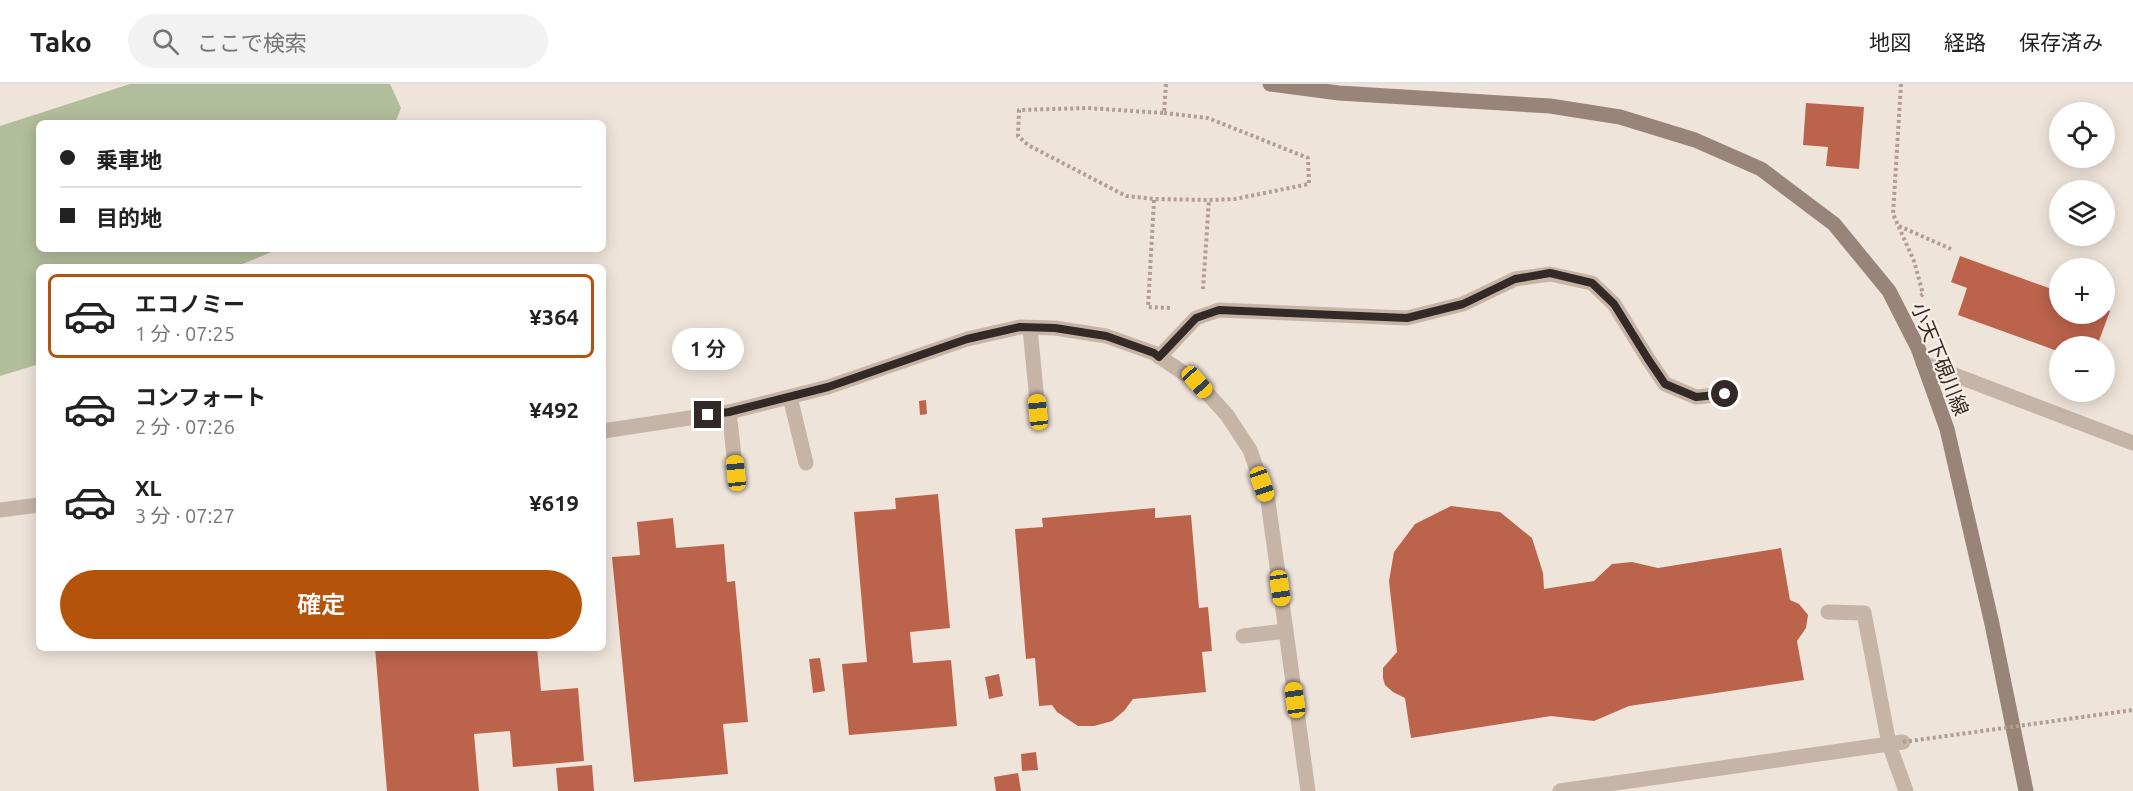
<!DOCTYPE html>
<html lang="ja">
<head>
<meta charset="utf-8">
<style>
  body { margin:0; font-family:Ubuntu,"Noto Sans JP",sans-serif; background:#f2f2f2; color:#222; height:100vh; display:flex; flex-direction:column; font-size:22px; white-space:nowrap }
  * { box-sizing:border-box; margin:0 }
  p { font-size:20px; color:#767676 }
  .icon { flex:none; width:33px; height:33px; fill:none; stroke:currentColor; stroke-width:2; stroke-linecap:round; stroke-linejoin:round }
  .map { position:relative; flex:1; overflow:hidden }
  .details { position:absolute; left:36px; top:180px; width:570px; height:387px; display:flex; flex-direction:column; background:#fff; border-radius:9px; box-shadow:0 3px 15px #0003 }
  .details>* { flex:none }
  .banner { position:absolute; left:36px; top:36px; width:570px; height:132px; border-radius:9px; box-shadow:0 3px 15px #0003; display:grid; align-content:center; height:132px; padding:0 24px; background:#fff }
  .fabs { position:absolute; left:2049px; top:18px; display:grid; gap:12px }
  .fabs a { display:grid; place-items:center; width:66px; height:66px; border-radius:50%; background:#fff; box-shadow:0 3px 15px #0003; font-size:30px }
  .end { position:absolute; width:27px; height:27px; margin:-14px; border:8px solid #332a27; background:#fff; box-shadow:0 0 0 3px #fff }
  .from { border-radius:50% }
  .bubble { position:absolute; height:42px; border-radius:21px; background:#fff; box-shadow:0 3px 15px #0003; font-size:20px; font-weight:600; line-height:42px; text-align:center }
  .car { position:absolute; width:18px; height:36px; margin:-18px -9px; border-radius:8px; box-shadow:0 0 4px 2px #0007; background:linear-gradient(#f5c518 24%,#345 0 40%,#f5c518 0 76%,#345 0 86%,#f5c518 0) }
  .banner b { display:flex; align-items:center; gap:21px; height:57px; font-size:22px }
  .banner b+b { border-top:2px solid #e0e0e0 }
  .banner i { width:15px; height:15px; background:#222 }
  ul { padding:10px 0 0; list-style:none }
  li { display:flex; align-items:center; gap:18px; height:84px; margin:0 12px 9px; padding:0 12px; border:3px solid transparent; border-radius:9px }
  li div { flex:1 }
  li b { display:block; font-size:22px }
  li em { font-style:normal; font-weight:600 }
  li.on { border-color:#b45309 }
  li>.icon { width:54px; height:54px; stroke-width:1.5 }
  .button { display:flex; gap:12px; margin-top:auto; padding:12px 24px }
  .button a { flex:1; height:69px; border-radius:36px; background:#b45309; color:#fff; font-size:24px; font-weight:600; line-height:69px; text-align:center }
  header { display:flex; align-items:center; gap:36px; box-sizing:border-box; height:84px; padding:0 30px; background:#fff; border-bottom:2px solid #e0e0e0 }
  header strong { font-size:28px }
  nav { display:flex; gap:33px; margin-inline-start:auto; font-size:21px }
  .search { width:420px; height:54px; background:#f2f2f2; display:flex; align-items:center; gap:15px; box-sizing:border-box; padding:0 21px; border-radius:33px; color:#767676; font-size:22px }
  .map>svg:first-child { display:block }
  .green { fill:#b2bd9b }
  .building { fill:#bc634b }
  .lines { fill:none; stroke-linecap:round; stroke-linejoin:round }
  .path { stroke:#b19e91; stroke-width:4; stroke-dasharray:3 3; stroke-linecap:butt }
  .minor { stroke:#c6b4a7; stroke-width:15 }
  .secondary { stroke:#998479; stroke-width:15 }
  .path-bridge { stroke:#b19e91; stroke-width:4; stroke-dasharray:3 3; stroke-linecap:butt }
  .route { stroke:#332a27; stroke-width:8 }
  .labels { text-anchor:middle; stroke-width:4.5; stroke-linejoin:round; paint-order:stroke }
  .street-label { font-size:20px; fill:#332a27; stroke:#f7efe6 }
</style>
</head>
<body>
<header>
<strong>Tako</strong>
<div class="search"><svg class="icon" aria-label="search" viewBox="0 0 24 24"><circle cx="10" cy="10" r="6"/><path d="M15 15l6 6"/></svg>ここで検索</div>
<nav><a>地図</a><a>経路</a><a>保存済み</a></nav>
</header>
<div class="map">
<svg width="2133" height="707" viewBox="0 0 2133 707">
  <rect width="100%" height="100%" fill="#efe4da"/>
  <path class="green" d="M130 0H390L401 24 395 39H39V165H279L235 183H39V280L0 292V42Z"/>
  <g class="building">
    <path d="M1806 19 1864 23 1859 85 1826 82 1828 63 1803 61Z"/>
    <path d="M1960 172 2060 208V230H2104V225L2110 227 2097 262H2060V268L1958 231 1967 204 1951 198Z"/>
    <path d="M926 316 927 330 920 331 919 317Z"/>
    <path d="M938 410 950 544 910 548 913 579 951 576 957 642 849 651 842 580 867 578 854 428 896 425 895 414Z"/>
    <path d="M1451 422 1500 428 1532 454 1543 489 1544 505 1594 497 1612 480 1632 478 1658 484 1781 464 1790 516 1799 520 1808 531 1806 544 1797 557 1804 596 1629 622 1594 637 1551 632 1411 654 1405 614 1393 608 1385 601 1383 594V584L1397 568 1389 497 1394 468 1415 440Z"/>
    <path d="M1155 424V434L1191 431 1199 524 1208 523 1212 567 1202 568 1206 608 1133 615 1124 627 1112 637 1094 642H1078L1057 628 1052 621 1039 622 1035 574 1026 575 1015 445 1043 443 1042 434Z"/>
    <path d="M673 434 676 464 724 460 727 498 735 497 748 638 723 640 728 690 634 698 612 473 640 471 637 438Z"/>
    <path d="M375 564H537L541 607 578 604 584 677 513 683 510 647 474 650 479 707H387Z"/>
    <path d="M820 574 825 607 813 609 809 575Z"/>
    <path d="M999 590 1003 612 989 615 985 593Z"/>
    <path d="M1036 668 1038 686 1022 687 1021 670Z"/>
    <path d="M592 681 594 707H558L556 684Z"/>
    <path d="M1018 689 1021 707H996L994 693Z"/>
  </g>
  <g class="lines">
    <g class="path">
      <path d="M1166 0 1164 29 1087 24 1019 26 1018 52 1028 61 1126 112 1155 115 1209 116"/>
      <path d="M1901 0 1893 130 1914 177 1923 210 1919 213"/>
      <path d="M1164 29 1208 34 1308 74 1309 100 1235 115 1209 116 1203 205"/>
      <path d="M1154 116 1148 223 1171 224"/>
      <path d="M1899 142 1951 165"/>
    </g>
    <g class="minor">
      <path d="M1030 244 1038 328"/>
      <path d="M1159 273 1196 234 1219 226 1407 234 1463 220 1515 195 1550 190 1592 199 1614 220 1648 275 1665 300 1696 313 1725 310"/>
      <path d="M1923 279 2133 359"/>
      <path d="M790 313 806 379"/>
      <path d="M729 328 736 389"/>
      <path d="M603 347 729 328 828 303 967 255 1020 243 1055 244 1106 252 1154 269 1197 298 1227 331 1250 366 1268 417 1308 707"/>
      <path d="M0 426 39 421"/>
      <path d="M1828 528 1864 529 1889 660 1906 707"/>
      <path d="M1243 552 1286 547"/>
      <path d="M1560 707 1903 658"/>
    </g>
    <path class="secondary" d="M1270 0 1339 9 1550 22 1620 33 1695 56 1761 85 1834 140 1889 207 1918 264 1947 345 1992 540 2026 707"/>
    <path class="path-bridge" d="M1903 658 2133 626"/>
  </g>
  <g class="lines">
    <path class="route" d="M708 331 729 328 828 303 967 255 1020 243 1055 244 1106 252 1154 269 1159 273 1196 234 1219 226 1407 234 1463 220 1515 195 1550 189 1592 199 1614 220 1648 275 1665 300 1696 313 1725 310"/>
  </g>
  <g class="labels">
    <g class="street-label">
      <text transform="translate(1940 275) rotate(68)" y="7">小天下硯川線</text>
    </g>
  </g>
</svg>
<div class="fabs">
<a><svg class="icon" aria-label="locate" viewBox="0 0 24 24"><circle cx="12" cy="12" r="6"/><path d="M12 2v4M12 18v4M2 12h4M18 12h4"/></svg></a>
<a><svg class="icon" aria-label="layers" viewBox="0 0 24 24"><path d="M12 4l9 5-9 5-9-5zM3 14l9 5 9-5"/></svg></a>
<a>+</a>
<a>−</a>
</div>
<i class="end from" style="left:1725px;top:310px"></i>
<i class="end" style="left:708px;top:331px"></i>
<div class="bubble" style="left:672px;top:244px;width:72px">1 分</div>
<i class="car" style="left:1197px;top:298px;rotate:138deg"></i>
<i class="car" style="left:1038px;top:328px;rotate:354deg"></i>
<i class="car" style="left:736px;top:389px;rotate:354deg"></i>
<i class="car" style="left:1262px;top:400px;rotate:161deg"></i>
<i class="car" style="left:1280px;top:504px;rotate:172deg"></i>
<i class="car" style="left:1295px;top:616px;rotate:352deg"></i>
<div class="banner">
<b><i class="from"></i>乗車地</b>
<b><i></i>目的地</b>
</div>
<section class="details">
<ul>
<li class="on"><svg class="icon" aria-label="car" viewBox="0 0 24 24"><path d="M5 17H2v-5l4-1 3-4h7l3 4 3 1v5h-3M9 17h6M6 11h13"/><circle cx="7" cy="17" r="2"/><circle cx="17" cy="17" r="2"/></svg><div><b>エコノミー</b><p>1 分 · 07:25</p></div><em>¥364</em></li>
<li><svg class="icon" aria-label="car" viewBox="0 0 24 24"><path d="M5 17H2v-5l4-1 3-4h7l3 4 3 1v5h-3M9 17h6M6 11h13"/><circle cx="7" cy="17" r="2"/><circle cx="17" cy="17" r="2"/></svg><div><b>コンフォート</b><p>2 分 · 07:26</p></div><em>¥492</em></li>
<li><svg class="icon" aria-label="car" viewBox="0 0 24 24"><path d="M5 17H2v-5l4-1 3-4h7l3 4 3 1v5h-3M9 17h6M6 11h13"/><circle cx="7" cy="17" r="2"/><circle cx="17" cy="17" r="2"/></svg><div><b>XL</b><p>3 分 · 07:27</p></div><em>¥619</em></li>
</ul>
<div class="button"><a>確定</a></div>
</section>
</div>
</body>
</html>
